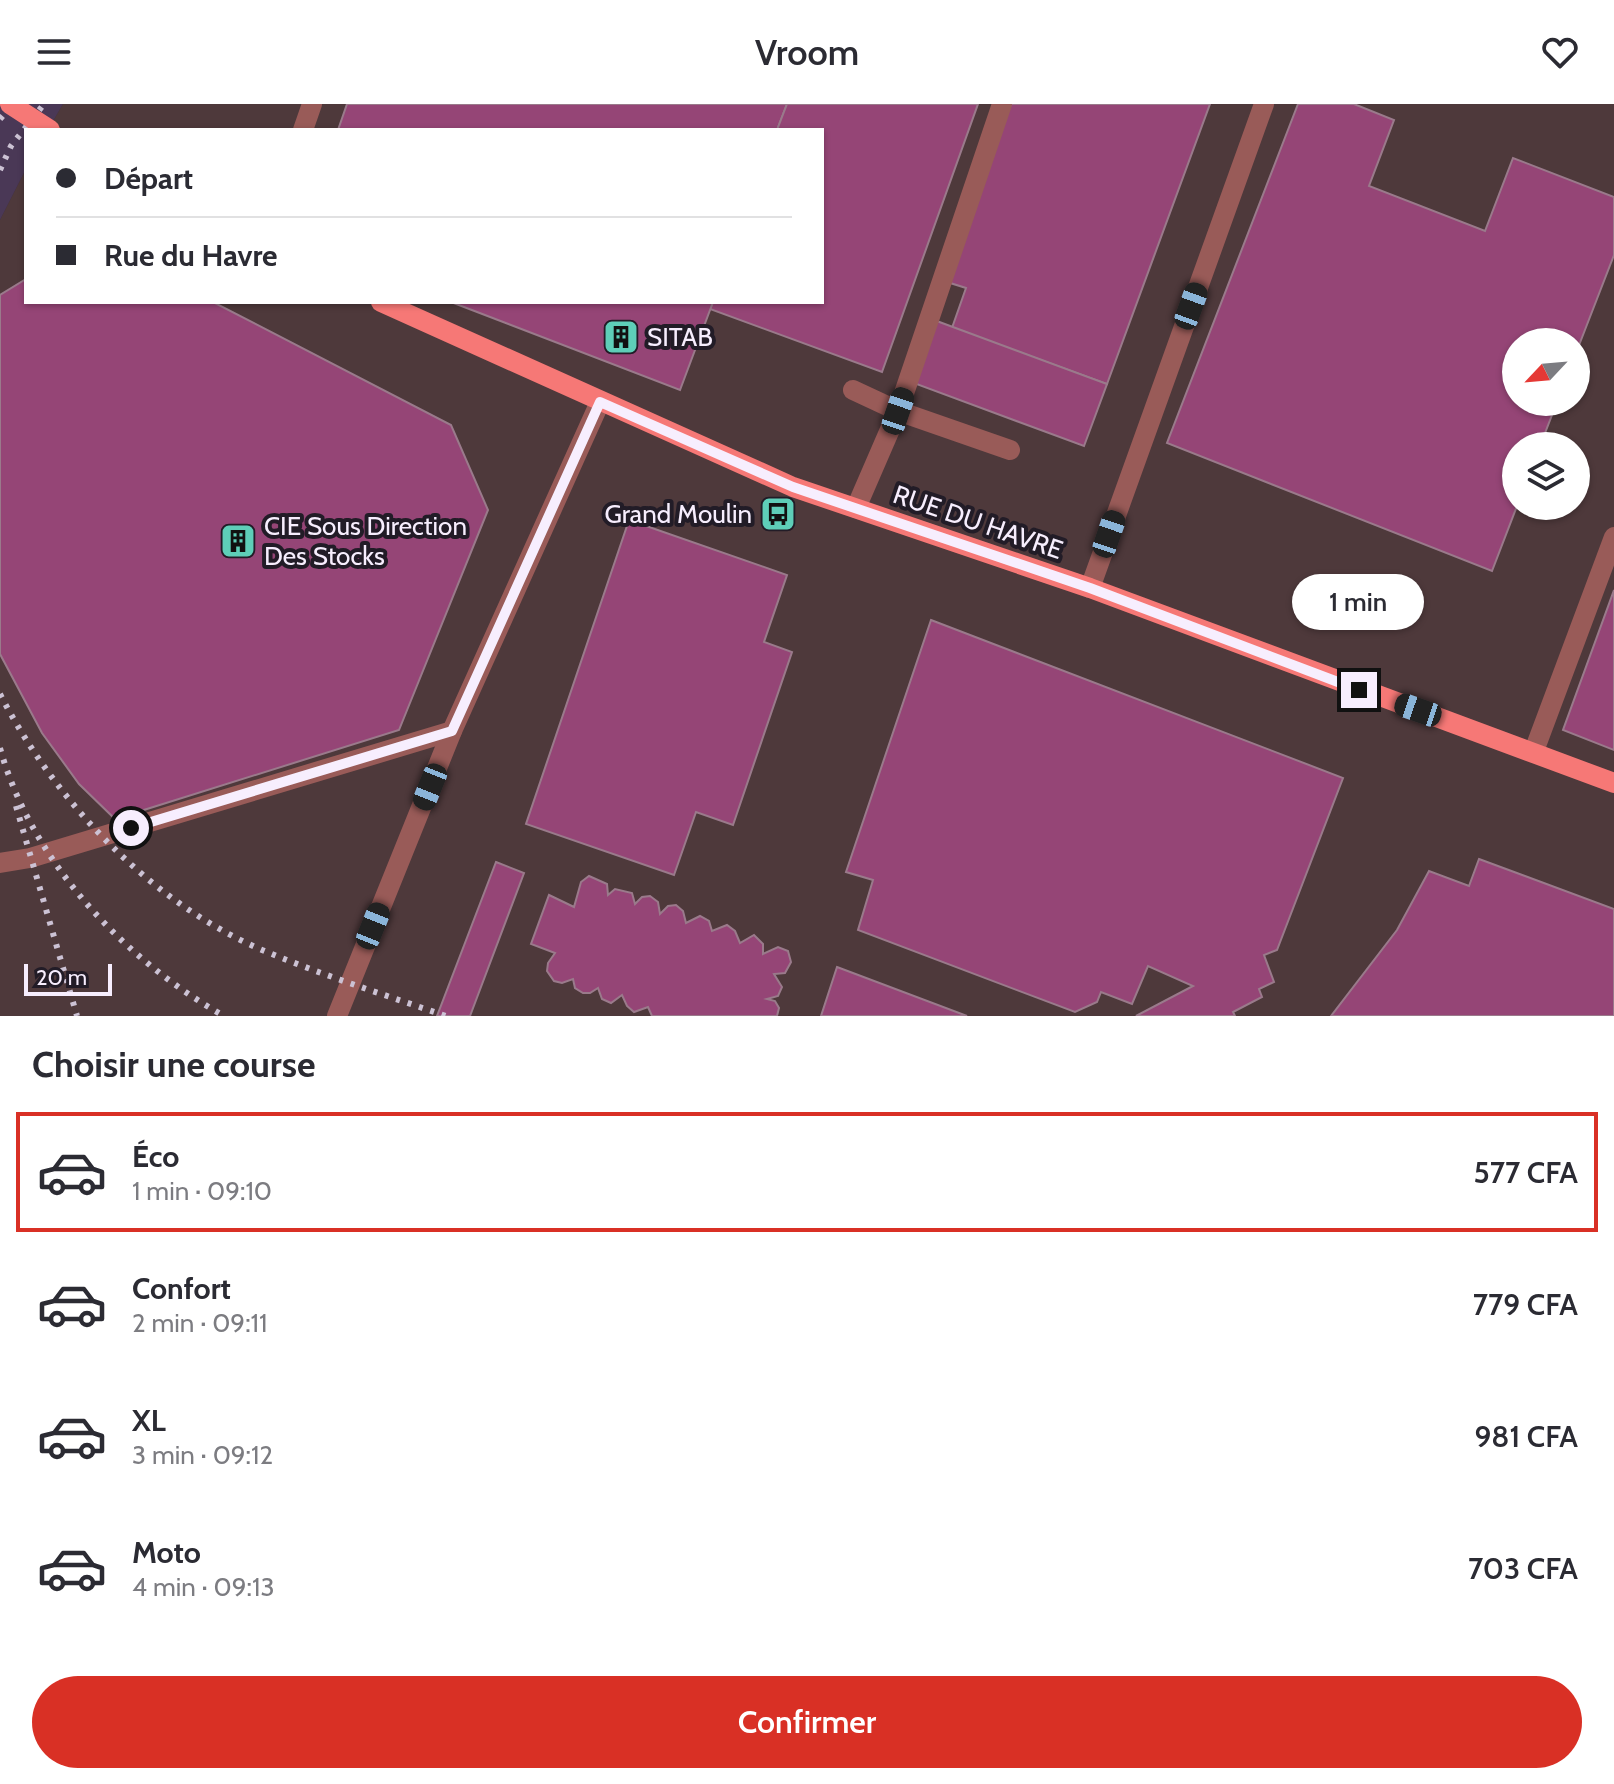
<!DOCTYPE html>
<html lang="fr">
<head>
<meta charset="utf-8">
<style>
  body { margin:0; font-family:Cabin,sans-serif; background:#f2f2f3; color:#2b2b33; height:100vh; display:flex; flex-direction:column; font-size:30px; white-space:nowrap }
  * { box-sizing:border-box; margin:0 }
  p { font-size:26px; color:#7c7c81 }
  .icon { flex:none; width:44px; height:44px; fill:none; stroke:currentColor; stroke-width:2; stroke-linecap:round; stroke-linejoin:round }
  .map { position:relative; height:912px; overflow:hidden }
  .side { display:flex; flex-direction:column; background:#fff; flex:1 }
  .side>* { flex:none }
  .hud { position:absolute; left:24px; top:24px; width:800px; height:176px; border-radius:0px; box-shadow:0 2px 6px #0004; display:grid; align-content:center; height:176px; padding:0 32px; background:#fff }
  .needle { width:52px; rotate:244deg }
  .buttons { position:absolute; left:1502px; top:224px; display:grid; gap:16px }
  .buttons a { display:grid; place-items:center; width:88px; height:88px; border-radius:50%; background:#fff; box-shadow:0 2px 6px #0004; font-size:40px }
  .scale { position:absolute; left:24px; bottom:20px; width:88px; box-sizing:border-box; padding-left:8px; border:4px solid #f7eefe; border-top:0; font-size:22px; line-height:28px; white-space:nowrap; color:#f7eefe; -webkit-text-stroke:6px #221c27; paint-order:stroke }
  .end { position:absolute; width:36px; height:36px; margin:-18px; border:10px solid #f7eefe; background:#111; box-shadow:0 0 0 4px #111 }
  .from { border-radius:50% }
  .bubble { position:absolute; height:56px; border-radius:28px; background:#fff; box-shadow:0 2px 6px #0004; font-size:26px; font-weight:600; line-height:56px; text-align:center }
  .car { position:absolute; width:24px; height:48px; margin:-24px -12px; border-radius:10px; box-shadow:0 0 6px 2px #0007; background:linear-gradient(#222 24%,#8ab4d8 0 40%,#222 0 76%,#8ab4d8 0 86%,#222 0) }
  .hud b { display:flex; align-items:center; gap:28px; height:76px; font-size:30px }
  .hud b+b { border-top:2px solid #e1e1e2 }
  .hud i { width:20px; height:20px; background:#2b2b33 }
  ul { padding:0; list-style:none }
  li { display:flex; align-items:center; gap:24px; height:120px; margin:0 16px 12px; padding:0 16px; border:4px solid transparent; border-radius:0px }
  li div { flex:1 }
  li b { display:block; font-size:30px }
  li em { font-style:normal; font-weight:600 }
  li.active { border-color:#d93025 }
  li>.icon { width:72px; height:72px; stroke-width:1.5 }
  h2 { padding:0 32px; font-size:36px; line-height:96px }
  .button { display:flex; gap:16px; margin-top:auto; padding:16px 32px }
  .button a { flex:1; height:92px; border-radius:48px; background:#d93025; color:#fff; font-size:32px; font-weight:600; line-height:92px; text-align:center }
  header { display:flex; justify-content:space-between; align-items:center; height:104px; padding:0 32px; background:#fff; font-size:36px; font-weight:600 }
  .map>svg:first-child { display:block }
  .built { fill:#4a3856 }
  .industrial { fill:#4e393b; fill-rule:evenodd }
  .building { fill:#954576; stroke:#9a7a8b; stroke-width:2 }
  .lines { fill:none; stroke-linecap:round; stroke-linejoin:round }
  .minor { stroke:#995b58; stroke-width:20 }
  .major { stroke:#f67876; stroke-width:20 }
  .rail { stroke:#ccc2d4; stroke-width:6; stroke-dasharray:4 8; stroke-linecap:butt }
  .major-bridge { stroke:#f67876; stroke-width:20 }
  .route { stroke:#f7eefe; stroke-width:10 }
  .labels { text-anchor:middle; stroke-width:8; stroke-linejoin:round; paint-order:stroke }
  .poi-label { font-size:26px; fill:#f7eefe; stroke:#221c27; text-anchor:start }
  .street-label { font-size:26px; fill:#f7eefe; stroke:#221c27 }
</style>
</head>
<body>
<header><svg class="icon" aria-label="menu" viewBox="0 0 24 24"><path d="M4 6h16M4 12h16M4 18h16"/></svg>Vroom<svg class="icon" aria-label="heart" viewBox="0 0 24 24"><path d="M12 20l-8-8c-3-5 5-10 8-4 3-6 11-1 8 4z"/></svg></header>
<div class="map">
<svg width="1614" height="912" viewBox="0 0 1614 912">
  <rect width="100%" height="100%" fill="#3e3049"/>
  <path class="built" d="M0 0H63L48 26H26V65L0 116Z"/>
  <path class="industrial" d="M63 0H1614V912H0V116L26 65V198H822V26H48ZM1516 238H1576V298H1516ZM1516 342H1576V402H1516Z"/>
  <g class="building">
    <path d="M347 0H787L777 26H338Z"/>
    <path d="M787 0H978L882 268 710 205 713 198H822V26H777Z"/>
    <path d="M1011 0H1210L1107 280 952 224 966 184 947 178Z"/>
    <path d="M1298 0H1354L1394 16 1369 82 1485 127 1513 54 1614 93V151L1576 249V238H1516V298H1557L1540 342H1516L1517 402 1492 467 1167 339Z"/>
    <path d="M26 175V198H213L451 321 488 406 399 626 115 715 79 680 42 629 0 550V191Z"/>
    <path d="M451 198H713L680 286Z"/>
    <path d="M934 216 1107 280 1084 342 911 278Z"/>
    <path d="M629 416 787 471 764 538 792 548 733 721 696 708 674 771 526 720Z"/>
    <path d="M1614 486V646L1563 626Z"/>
    <path d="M931 516 1343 674 1277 846 1264 851 1274 878 1259 885 1262 893 1233 908 1235 912H1136L1193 882 1148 862 1132 900 1101 888 1097 898 1075 908 858 826 873 776 846 768Z"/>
    <path d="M1479 755 1614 805V912H1331L1397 826 1429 767 1469 782Z"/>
    <path d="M496 758 524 769 470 912H437Z"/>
    <path d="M589 772 607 780 608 791 615 785 632 789 635 800 642 793 650 792 658 798 660 810 668 802 676 801 683 807 686 819 700 812 709 817 712 827 727 821 735 827 740 839 754 831 763 840V850L778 843 788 847 791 858 785 869 774 870 782 883 778 892 767 895 775 897 779 904 777 912H652L648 903 634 908 627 902 622 891 611 899 602 895 598 884 590 889H583L575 884 573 875 562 879 554 877 547 867 548 859 555 849 531 840 549 791 574 803 581 778Z"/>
    <path d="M837 863 967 912H821Z"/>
  </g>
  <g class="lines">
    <g class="minor">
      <path d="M303 26 312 0"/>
      <path d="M853 286 898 307 1010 346"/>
      <path d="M856 404 898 307 1002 0"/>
      <path d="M1090 484 1264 0"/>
      <path d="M1534 647 1614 433"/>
      <path d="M0 759 30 754 452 627"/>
      <path d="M337 912 452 627 600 298"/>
    </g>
    <path class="major" d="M381 198 793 383 1090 484 1614 679"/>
    <g class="rail">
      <path d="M0 15 13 0"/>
      <path d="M0 66 11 42 44 0"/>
      <path d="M0 590C55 697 150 798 262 846 322 871 385 891 446 912"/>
      <path d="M0 644C31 756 123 855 224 912"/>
      <path d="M16 702 77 912"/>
    </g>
    <path class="major-bridge" d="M10 0 50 26"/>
  </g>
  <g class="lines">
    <path class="route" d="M131 724 452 627 600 298 793 383 1090 484 1359 586"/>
  </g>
  <defs>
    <symbol id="building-square" viewBox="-11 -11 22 22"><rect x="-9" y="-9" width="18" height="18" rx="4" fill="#5eceb8" stroke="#221c27"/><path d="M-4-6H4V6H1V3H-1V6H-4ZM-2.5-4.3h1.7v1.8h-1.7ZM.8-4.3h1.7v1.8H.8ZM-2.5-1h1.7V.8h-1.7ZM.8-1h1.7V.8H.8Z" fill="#111"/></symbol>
    <symbol id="bus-square" viewBox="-11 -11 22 22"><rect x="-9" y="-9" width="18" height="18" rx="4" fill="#5eceb8" stroke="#221c27"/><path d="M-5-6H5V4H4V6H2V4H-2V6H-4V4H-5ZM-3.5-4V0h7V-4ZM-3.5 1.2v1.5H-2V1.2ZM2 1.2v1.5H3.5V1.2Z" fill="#111"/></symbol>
  </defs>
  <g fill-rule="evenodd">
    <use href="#building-square" x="601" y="213" width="40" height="40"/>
    <use href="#bus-square" x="758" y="390" width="40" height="40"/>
    <use href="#building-square" x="218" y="417" width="40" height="40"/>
  </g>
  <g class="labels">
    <g class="poi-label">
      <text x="647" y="242">SITAB</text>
      <text x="752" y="419" text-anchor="end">Grand Moulin</text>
      <text x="264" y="431">CIE Sous Direction<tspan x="264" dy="30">Des Stocks</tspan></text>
    </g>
    <g class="street-label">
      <text transform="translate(978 418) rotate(19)" y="9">RUE DU HAVRE</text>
    </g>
  </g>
</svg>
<div class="buttons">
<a><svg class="needle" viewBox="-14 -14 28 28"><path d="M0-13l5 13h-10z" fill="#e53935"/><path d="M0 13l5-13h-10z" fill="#7c7c81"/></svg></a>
<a><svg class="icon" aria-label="layers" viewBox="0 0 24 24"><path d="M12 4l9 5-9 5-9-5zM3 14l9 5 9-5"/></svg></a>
</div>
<div class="scale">20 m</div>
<i class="end from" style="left:131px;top:724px"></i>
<i class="end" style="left:1359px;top:586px"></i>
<div class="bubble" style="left:1292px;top:470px;width:132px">1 min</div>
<i class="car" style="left:1191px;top:202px;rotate:20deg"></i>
<i class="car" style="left:898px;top:307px;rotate:19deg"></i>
<i class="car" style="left:1109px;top:430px;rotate:19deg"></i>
<i class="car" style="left:1418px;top:606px;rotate:289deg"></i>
<i class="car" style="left:430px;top:683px;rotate:202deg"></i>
<i class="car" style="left:373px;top:822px;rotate:22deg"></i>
<div class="hud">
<b><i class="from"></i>Départ</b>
<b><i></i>Rue du Havre</b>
</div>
</div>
<section class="side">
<h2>Choisir une course</h2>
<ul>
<li class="active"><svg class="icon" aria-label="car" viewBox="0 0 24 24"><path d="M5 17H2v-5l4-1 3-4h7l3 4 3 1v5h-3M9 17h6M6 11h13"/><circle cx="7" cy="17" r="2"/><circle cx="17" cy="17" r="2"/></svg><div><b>Éco</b><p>1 min · 09:10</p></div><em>577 CFA</em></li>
<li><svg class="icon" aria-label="car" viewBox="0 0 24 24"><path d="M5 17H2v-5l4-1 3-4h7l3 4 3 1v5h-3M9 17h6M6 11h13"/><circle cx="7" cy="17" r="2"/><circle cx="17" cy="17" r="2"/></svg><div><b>Confort</b><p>2 min · 09:11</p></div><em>779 CFA</em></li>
<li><svg class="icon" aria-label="car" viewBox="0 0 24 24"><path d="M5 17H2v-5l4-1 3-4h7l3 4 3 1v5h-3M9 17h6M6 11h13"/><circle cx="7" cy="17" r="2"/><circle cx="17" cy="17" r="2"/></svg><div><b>XL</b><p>3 min · 09:12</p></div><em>981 CFA</em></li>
<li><svg class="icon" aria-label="car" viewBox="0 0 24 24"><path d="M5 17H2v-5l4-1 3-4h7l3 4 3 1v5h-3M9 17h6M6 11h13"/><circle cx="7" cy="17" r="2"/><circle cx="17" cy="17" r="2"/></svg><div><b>Moto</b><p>4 min · 09:13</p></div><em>703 CFA</em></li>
</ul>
<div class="button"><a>Confirmer</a></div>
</section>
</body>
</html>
